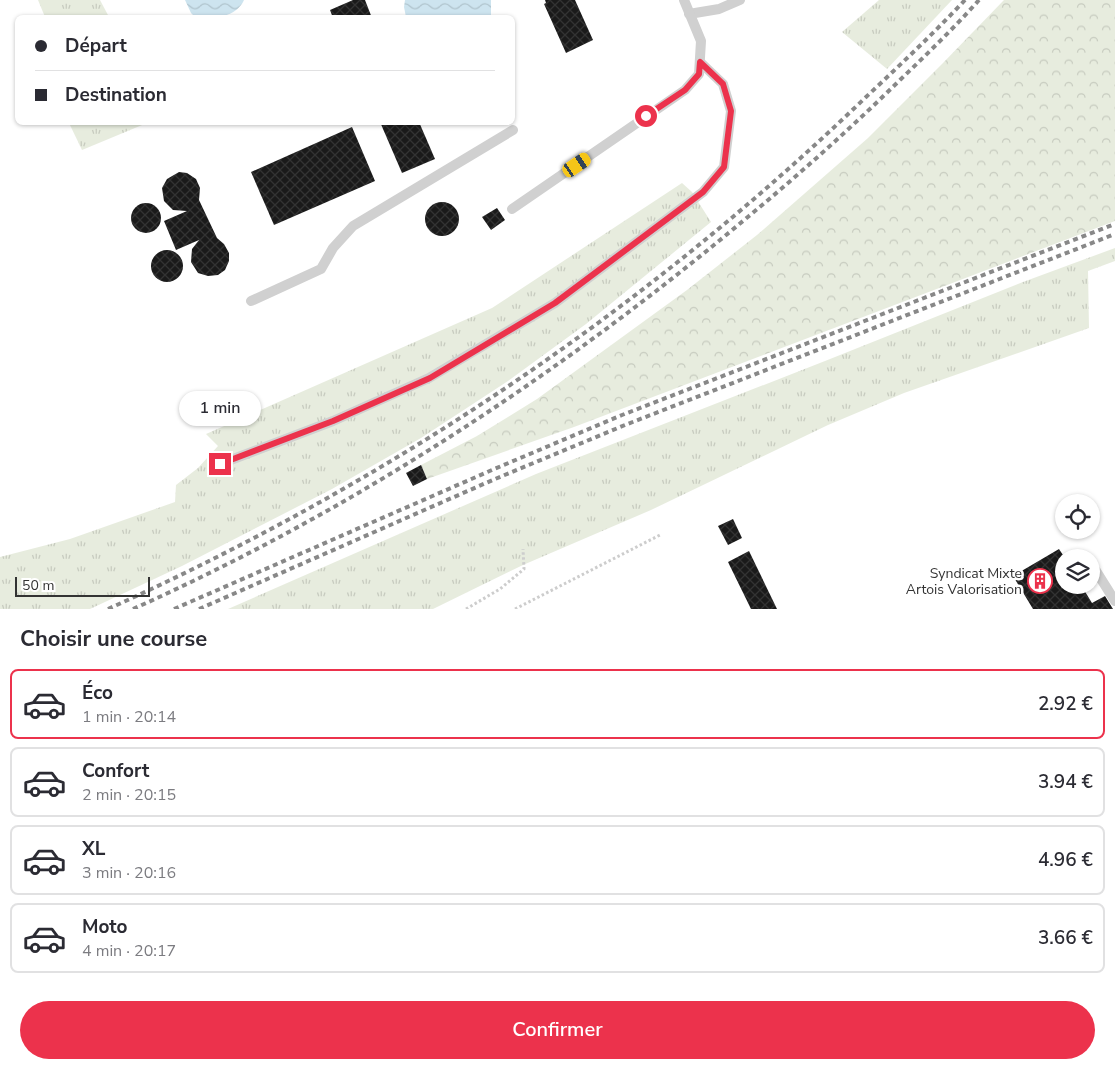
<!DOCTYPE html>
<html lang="fr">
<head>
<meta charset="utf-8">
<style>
  body { margin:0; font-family:"Nunito Sans",sans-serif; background:#f2f2f3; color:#2b2b33; height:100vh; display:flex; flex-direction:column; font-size:19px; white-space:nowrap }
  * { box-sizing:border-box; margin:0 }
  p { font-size:16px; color:#7c7c81 }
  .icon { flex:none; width:28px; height:28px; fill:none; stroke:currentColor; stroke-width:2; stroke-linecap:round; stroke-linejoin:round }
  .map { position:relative; height:609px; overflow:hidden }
  .panel { display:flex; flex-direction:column; background:#fff; flex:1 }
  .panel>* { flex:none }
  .guide { position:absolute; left:15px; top:15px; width:500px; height:110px; border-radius:8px; box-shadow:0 1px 4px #0004; display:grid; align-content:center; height:110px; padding:0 20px; background:#fff }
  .fabs { position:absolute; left:1055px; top:494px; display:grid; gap:10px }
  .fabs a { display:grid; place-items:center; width:45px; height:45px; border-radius:50%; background:#fff; box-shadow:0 1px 4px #0004; font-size:25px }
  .scale { position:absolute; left:15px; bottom:12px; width:135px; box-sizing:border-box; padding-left:5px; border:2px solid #333; border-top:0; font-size:14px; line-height:18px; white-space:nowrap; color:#333; -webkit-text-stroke:4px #fff; paint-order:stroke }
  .end { position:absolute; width:22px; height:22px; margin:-11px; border:6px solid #ec324c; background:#fff; box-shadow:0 0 0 2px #fff }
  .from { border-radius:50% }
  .bubble { position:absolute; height:35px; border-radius:18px; background:#fff; box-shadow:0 1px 4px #0004; font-size:16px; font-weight:600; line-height:35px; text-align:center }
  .car { position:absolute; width:15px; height:30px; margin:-15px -8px; border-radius:6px; box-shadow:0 0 4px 1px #0007; background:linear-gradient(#f5c518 24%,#345 0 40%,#f5c518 0 76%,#345 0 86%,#f5c518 0) }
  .guide b { display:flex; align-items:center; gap:18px; height:48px; font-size:19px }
  .guide b+b { border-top:1px solid #e1e1e2 }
  .guide i { width:12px; height:12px; background:#2b2b33 }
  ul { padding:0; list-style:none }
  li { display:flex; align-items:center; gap:15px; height:70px; margin:0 10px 8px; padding:0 10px; border:2px solid #e1e1e2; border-radius:8px }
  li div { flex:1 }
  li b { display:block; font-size:19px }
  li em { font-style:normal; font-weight:600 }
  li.selected { border-color:#ec324c }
  li>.icon { width:45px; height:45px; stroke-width:1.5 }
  h2 { padding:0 20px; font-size:22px; line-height:60px }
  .button { display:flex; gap:10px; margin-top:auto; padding:10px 20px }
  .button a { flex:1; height:58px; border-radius:30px; background:#ec324c; color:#fff; font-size:20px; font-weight:600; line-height:58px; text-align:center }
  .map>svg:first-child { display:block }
  .grass { fill:url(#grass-tufts) }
  .forest { fill:url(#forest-crowns) }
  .water { fill:url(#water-waves) }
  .building { fill:url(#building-cross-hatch) }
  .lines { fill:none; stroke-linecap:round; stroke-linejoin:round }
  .path { stroke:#cdcdcd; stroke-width:3; stroke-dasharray:2.5 2.5; stroke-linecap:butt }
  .service { stroke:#d0d0d0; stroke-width:10 }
  .rail { stroke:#888; stroke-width:4; stroke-dasharray:5 4; stroke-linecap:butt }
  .route { stroke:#ec324c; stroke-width:6 }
  .labels { text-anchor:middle; stroke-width:5; stroke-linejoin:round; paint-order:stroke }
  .poi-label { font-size:14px; fill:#333; stroke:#fff; text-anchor:end }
</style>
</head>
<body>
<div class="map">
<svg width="1115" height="609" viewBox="0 0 1115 609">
  <defs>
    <pattern id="grass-tufts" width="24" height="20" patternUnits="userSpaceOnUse" patternTransform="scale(1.25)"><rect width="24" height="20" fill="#e7ecde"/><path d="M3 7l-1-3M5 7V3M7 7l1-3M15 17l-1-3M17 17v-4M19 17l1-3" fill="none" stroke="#c7cbbf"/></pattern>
    <pattern id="forest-crowns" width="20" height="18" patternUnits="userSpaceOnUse" patternTransform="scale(1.25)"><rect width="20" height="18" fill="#e7ecde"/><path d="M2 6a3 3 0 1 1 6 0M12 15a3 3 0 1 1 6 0" fill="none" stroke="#c7cbbf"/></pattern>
    <pattern id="water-waves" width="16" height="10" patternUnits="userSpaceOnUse" patternTransform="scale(1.25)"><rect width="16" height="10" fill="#cde4ef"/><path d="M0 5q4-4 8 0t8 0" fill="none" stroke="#b0c4cd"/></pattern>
    <pattern id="building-cross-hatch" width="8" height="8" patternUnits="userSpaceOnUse" patternTransform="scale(1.25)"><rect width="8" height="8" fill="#1a1a1a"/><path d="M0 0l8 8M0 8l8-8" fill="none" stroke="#333"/></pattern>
  </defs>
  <rect width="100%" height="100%" fill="#fff"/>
  <g class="grass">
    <path d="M38 0H100L109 17H45Z"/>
    <path d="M879 0H952L887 69 842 32Z"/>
    <path d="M69 123H147L82 150Z"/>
    <path d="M682 183 692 192 711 222 586 324 508 381 421 438 332 489 182 566 90 609H0V557L70 539 175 502 176 485 198 468 218 446 206 434 492 308Z"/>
    <path d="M1115 248V261L1088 271 1089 328 904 393 828 425 651 510 523 565 433 609H228L536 474 825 361 1023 282Z"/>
  </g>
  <path class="forest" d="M1004 0H1115V221L574 427 427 479 421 465 477 436 537 399 687 290 757 235 868 138 942 64Z"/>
  <g class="water">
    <path d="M185 0H244C235 19 213 18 195 17L191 13Z"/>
    <path d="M405 0H491V18L406 17 404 7Z"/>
  </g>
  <g class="building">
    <path d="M353 0H365L372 18H333L330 10Z"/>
    <path d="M545 0H575L593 40 566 53 544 4 546 3Z"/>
    <path d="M380 122H419L435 159 402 173Z"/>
    <path d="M352 127 375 181 274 225 251 172Z"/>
    <path d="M179 172 187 173 196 179 200 188 199 200 217 238 224 244 229 253V261L225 270 218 275 208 276 198 273 191 262 192 249 199 240 176 250 164 221 187 211 173 210 164 201 162 188 167 179Z"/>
    <circle cx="442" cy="219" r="17"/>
    <circle cx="146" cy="218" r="15"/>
    <path d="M497 208 505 220 491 230 482 217Z"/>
    <circle cx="167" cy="266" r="16"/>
    <path d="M421 465 427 479 413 486 406 473Z"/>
    <path d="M733 519 742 538 728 545 718 526Z"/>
    <path d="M1059 549 1065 558 1064 585H1081L1092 603 1105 596 1113 609H1033L1013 576Z"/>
    <path d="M749 551 777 609H751L728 562Z"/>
  </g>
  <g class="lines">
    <g class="path">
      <path d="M466 609 500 589 524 569 523 549"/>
      <path d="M515 609 660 535"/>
    </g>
    <g class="service">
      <path d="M689 14 719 9 740 0"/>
      <path d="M512 209 685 90 699 74 701 41 684 0"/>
      <path d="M251 301 321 269 333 248 353 226 513 130"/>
      <path d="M220 464 333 421 429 378 555 303 703 192 724 167 731 111 723 84 700 62"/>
      <path d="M1091 563 1115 601"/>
    </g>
    <g class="rail">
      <path d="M108 609C388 483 645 310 866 97 900 65 933 34 965 0"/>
      <path d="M133 609C356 509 562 373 749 216 802 172 852 127 901 79 928 53 954 28 979 0"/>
      <path d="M174 609 492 470 622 415 1115 224"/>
      <path d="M199 609 495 479 625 425 1115 234"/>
    </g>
  </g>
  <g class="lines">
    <path class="route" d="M220 464 333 421 430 378 555 303 703 192 724 167 731 111 723 84 700 62 699 74 685 90 646 116"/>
  </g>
  <defs>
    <symbol id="building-ring" viewBox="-11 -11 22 22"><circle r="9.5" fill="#fff" stroke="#ec324c" stroke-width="1.5"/><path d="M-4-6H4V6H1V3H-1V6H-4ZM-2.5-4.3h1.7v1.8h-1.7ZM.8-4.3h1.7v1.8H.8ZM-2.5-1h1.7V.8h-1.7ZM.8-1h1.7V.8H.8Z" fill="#ec324c"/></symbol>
  </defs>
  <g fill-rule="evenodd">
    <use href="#building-ring" x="1026" y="567" width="28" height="28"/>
  </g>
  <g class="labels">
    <g class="poi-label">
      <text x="1022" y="578">Syndicat Mixte<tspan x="1022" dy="16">Artois Valorisation</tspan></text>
    </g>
  </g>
</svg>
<div class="fabs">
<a><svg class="icon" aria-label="locate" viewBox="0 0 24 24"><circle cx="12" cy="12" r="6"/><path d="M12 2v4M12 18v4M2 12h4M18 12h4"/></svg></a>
<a><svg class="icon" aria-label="layers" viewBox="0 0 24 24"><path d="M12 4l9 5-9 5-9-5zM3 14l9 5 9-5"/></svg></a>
</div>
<div class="scale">50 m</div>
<i class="end from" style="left:646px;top:116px"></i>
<i class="end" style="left:220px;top:464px"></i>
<div class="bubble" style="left:179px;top:391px;width:82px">1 min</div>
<i class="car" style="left:577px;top:165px;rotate:56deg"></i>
<div class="guide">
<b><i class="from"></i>Départ</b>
<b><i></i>Destination</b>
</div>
</div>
<section class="panel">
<h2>Choisir une course</h2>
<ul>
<li class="selected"><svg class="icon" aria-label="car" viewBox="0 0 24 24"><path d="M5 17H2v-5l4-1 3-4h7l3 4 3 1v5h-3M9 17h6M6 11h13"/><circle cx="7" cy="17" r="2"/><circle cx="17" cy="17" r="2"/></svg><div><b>Éco</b><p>1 min · 20:14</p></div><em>2.92 €</em></li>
<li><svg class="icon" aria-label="car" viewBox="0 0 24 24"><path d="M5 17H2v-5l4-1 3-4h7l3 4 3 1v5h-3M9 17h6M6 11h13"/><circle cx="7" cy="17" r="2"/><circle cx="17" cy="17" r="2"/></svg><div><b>Confort</b><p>2 min · 20:15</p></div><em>3.94 €</em></li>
<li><svg class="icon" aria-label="car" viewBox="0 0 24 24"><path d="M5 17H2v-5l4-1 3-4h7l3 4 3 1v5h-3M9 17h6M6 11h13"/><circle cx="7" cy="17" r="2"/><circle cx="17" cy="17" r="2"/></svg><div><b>XL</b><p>3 min · 20:16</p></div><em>4.96 €</em></li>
<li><svg class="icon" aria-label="car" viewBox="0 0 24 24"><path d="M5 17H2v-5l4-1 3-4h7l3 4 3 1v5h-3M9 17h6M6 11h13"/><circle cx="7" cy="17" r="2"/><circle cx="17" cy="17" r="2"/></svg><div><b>Moto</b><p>4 min · 20:17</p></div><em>3.66 €</em></li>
</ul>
<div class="button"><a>Confirmer</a></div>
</section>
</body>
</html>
